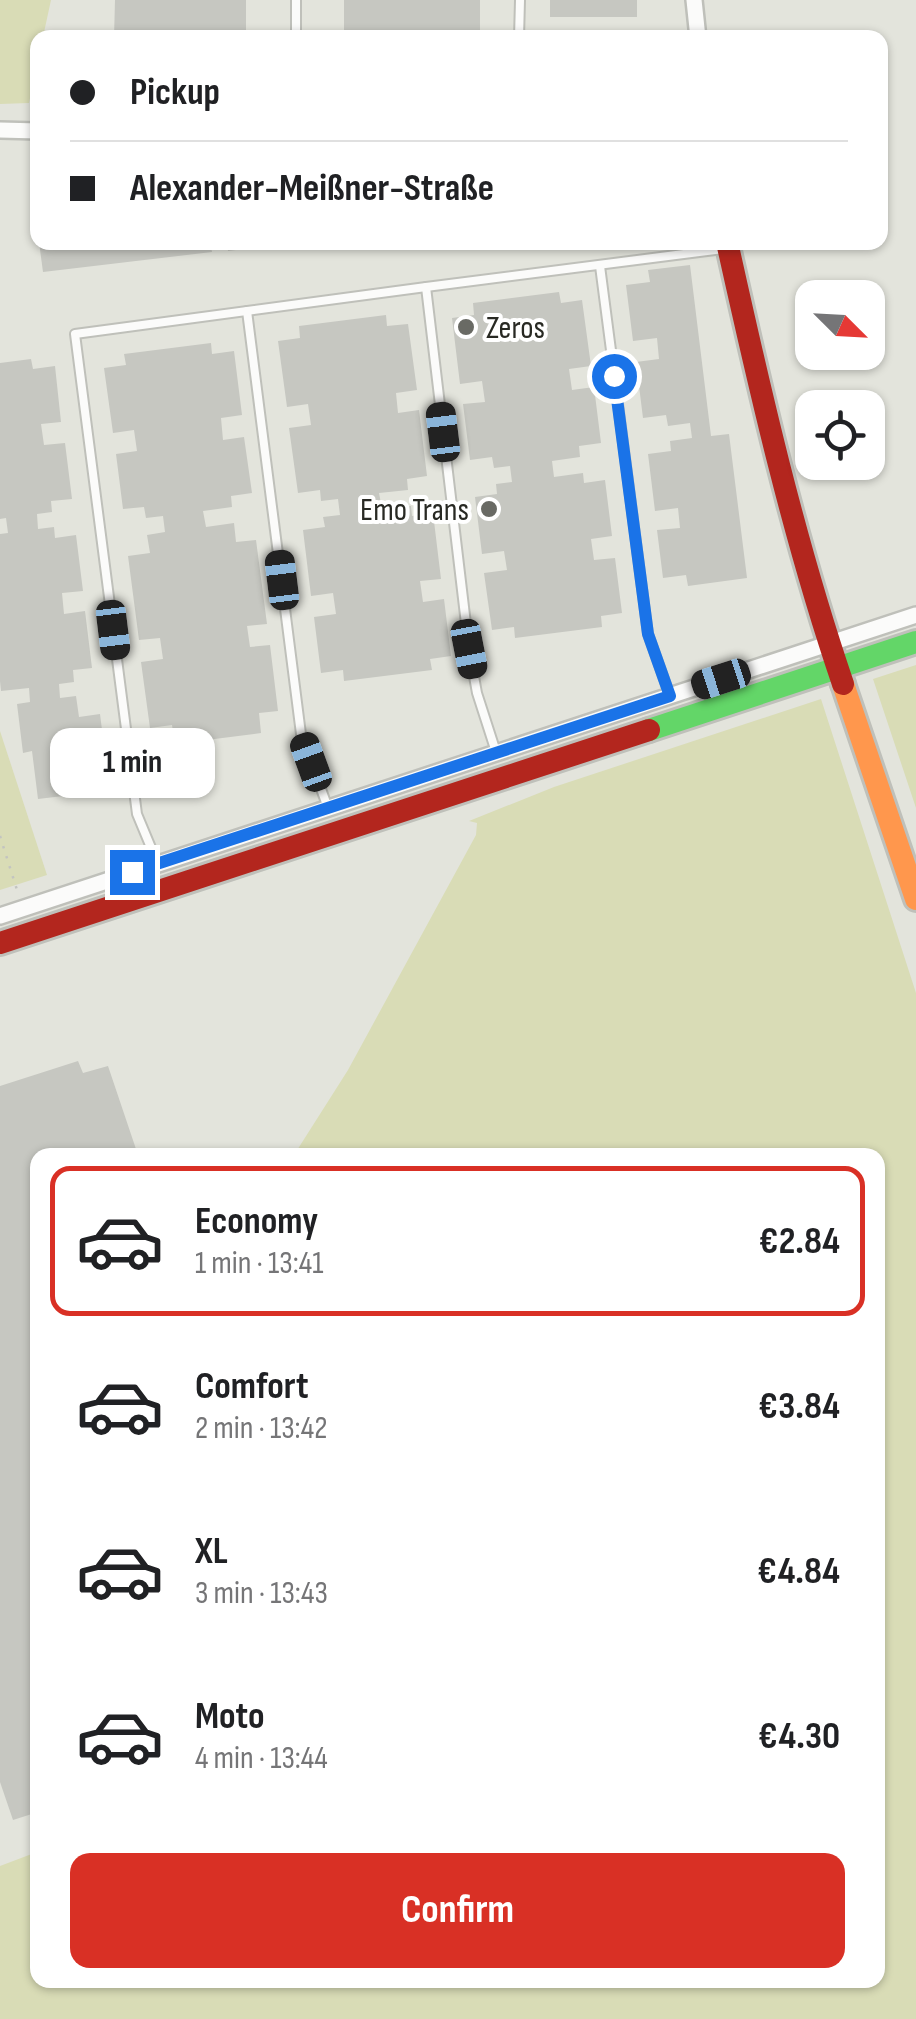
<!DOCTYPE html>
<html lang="en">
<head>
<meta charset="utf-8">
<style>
  body { margin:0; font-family:"Sofia Sans Condensed",sans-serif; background:#f2f2f2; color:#202124; height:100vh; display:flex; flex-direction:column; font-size:38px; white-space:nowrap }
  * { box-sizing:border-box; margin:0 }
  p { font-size:32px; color:#757577 }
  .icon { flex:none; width:55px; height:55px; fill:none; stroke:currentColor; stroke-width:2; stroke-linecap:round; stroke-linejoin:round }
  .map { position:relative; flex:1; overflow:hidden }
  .sheet { position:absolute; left:30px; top:1148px; width:855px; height:840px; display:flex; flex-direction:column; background:#fff; border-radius:20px; box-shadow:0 2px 8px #0004 }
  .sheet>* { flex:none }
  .guide { position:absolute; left:30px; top:30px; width:858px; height:220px; border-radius:20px; box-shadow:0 2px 8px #0004; display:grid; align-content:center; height:220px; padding:0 40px; background:#fff }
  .needle { width:65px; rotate:114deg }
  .buttons { position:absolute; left:795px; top:280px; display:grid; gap:20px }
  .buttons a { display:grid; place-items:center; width:90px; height:90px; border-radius:20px; background:#fff; box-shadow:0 2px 8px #0004; font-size:50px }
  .end { position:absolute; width:45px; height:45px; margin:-22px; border:12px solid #1a73e8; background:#fff; box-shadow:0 0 0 5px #fff }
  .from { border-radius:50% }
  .bubble { position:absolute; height:70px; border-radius:20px; background:#fff; box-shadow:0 2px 8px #0004; font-size:32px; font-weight:700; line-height:70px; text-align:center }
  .car { position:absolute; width:30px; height:60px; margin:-30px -15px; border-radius:12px; box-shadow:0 0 8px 2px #0007; background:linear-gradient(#222 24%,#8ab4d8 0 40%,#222 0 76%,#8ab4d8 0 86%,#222 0) }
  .guide b { display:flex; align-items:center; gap:35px; height:95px; font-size:38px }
  .guide b+b { border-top:2px solid #e0e0e0 }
  .guide i { width:25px; height:25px; background:#202124 }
  ul { padding:18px 0 0; list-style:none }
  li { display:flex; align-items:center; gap:30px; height:150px; margin:0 20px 15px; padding:0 20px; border:5px solid transparent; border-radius:20px }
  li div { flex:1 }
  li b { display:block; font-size:38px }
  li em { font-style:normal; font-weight:700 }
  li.on { border-color:#d93025 }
  li>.icon { width:90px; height:90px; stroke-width:1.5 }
  .primary-button { display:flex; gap:20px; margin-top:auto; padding:20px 40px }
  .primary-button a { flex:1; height:115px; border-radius:20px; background:#d93025; color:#fff; font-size:40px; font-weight:700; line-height:115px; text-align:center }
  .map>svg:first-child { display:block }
  .green { fill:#d9dcb6 }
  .building { fill:#c6c7c1 }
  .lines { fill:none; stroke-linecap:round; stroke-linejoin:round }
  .lane-casing { stroke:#bfc0ba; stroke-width:12 }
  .street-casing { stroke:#bfc0ba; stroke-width:20 }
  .fast-casing { stroke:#bfc0ba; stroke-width:28 }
  .slow-casing { stroke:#bfc0ba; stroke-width:28 }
  .jam-casing { stroke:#bfc0ba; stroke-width:28 }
  .path { stroke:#c3c4c0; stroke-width:2.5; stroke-dasharray:2.5 8; stroke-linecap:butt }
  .lane { stroke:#fbfbfa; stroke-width:8 }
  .street { stroke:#fbfbfa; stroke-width:15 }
  .fast { stroke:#63d668; stroke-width:22 }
  .slow { stroke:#ff974d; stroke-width:22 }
  .jam { stroke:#b3261e; stroke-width:22 }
  .route { stroke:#1a73e8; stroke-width:12 }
  .poi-dot { fill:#696a64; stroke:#fff; stroke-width:4 }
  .labels { text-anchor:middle; stroke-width:8; stroke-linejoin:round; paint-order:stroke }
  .poi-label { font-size:32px; fill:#282923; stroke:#fff; text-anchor:start }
</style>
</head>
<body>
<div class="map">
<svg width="916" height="2019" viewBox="0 0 916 2019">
  <rect width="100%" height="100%" fill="#e3e4dc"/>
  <g class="green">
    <path d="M0 0H51L43 37 38 38 37 65 29 103 0 104Z"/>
    <path d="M916 665V808L873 679Z"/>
    <path d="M821 699 916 993V2019H0V1866L37 1852 38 1980H878V1155H294L348 1070 476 835 477 823 469 821 554 787Z"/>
    <path d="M0 731 47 875 0 890Z"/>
  </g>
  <g class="building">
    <path d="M115 0H246V38H114Z"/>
    <rect x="344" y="0" width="136" height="34"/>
    <rect x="550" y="0" width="87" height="17"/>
    <path d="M38 176V211H35L31 177Z"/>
    <path d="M39 242H210L212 252 43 272Z"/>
    <path d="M227 242H276V245L228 251Z"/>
    <path d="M690 265 711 436 729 434 747 578 688 586 686 575 663 578 657 530 680 528 678 508 655 511 648 454 671 451 670 441 692 438 690 423 668 426 666 415 643 418 636 362 659 359 657 338 633 341 626 285 650 282 648 270Z"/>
    <path d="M559 292 561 303 582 300 591 366 569 369 572 390 594 387 601 443 579 446 580 457 552 461 554 477 583 473 584 483 605 480 612 536 591 539 594 560 615 558 622 613 601 616 602 627 515 638 514 627 492 630 484 573 507 570 504 551 482 554 475 497 497 494 496 484 512 482 510 466 494 468 492 457 470 460 463 404 485 402 482 381 460 384 452 318 474 315 473 303Z"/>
    <path d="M386 315 387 326 408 324 417 390 396 393 398 413 419 410 427 476 407 479 408 490 379 493 382 509 411 506 412 516 433 513 441 579 420 581 423 602 444 599 451 656 430 659 432 670 344 681 343 670 321 673 314 617 336 614 333 593 311 596 303 530 325 527 323 517 340 515 338 499 321 501 320 490 298 493 289 428 311 425 308 404 287 407 278 341 300 338 299 326Z"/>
    <path d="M211 343 212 354 234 351 242 415 221 418 223 440 244 437 252 493 231 496 232 507 203 511 206 527 234 523 236 542 256 540 267 624 247 626 250 647 270 645 278 711 259 713 261 733 175 744 172 725 150 728 141 662 163 659 160 638 139 640 128 556 150 553 147 535 165 532 163 516 146 518 144 507 123 509 116 454 137 451 134 430 113 433 104 368 126 365 124 354Z"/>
    <path d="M31 359 33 369 55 366 61 422 41 424 44 445 65 443 72 499 51 501 52 512 37 514 38 529 54 527 55 538 76 535 83 591 62 593 64 614 85 611 92 668 73 670 74 682 59 684 60 698 76 696 79 717 100 714 107 770 85 773 88 793 38 799 32 751 23 753 17 704 30 702 29 688 1 691 0 681V534L8 533 6 518 0 519V363Z"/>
    <path d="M78 1061 83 1073 108 1066 138 1155H38V1812L13 1820 0 1782V1086Z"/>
  </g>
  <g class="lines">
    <defs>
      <g id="lane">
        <path d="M296 38V0"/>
        <path d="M519 38 520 0"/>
        <path d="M600 266 648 634 670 696"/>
        <path d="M247 311 301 734 328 808"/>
        <path d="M496 752 477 693 469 649 426 287 723 249"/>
        <path d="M157 862 137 814 75 334 426 287"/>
      </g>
      <g id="street">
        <path d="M694 0 698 38"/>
        <path d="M0 130 38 131"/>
        <path d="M0 916 916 615"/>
      </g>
      <path id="fast" d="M649 730 916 642"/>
      <path id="slow" d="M843 684 916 899"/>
      <g id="jam">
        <path d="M727 242C760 391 794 540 843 684"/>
        <path d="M0 943 649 730"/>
      </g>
    </defs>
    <use href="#lane" class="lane-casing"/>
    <use href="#street" class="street-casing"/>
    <use href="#fast" class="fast-casing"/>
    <use href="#slow" class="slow-casing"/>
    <use href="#jam" class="jam-casing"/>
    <path class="path" d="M0 836 17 890"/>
    <use href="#lane" class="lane"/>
    <use href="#street" class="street"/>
    <use href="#fast" class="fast"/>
    <use href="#slow" class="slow"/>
    <use href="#jam" class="jam"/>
  </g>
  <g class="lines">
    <path class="route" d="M132 872 670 696 648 634 614 376"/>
  </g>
  <g class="poi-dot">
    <circle cx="466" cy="327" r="10"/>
    <circle cx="489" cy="509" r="10"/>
  </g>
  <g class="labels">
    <g class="poi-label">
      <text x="486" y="338">Zeros</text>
      <text x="469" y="520" text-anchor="end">Emo Trans</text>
    </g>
  </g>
</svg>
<div class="buttons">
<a><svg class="needle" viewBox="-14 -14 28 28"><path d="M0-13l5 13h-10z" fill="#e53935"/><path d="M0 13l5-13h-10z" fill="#757577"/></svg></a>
<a><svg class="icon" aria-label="locate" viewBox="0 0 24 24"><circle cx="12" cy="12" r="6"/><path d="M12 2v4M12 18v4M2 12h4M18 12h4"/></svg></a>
</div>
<i class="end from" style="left:614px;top:376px"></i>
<i class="end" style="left:132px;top:872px"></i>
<div class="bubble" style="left:50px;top:728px;width:165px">1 min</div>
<i class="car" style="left:443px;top:432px;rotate:353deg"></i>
<i class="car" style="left:282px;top:580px;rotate:353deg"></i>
<i class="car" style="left:113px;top:630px;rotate:173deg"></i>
<i class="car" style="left:469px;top:649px;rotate:169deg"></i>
<i class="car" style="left:721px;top:679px;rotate:252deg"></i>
<i class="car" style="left:311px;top:762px;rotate:340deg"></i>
<div class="guide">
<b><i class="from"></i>Pickup</b>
<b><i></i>Alexander-Meißner-Straße</b>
</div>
<section class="sheet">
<ul>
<li class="on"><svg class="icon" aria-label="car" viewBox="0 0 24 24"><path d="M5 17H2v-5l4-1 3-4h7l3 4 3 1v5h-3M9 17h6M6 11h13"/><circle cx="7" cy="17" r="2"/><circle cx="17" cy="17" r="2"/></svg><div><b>Economy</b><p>1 min · 13:41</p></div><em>€2.84</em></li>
<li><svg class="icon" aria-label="car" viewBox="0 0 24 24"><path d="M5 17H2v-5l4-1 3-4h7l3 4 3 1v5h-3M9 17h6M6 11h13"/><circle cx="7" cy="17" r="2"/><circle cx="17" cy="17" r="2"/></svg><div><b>Comfort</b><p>2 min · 13:42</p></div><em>€3.84</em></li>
<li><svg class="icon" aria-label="car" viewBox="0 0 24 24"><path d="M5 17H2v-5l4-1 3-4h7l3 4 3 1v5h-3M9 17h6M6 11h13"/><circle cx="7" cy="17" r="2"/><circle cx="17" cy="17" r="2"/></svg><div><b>XL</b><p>3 min · 13:43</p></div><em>€4.84</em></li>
<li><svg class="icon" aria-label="car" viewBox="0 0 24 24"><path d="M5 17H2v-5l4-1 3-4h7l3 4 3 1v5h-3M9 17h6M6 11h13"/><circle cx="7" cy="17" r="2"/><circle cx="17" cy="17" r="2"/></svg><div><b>Moto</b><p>4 min · 13:44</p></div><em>€4.30</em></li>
</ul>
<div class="primary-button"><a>Confirm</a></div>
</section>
</div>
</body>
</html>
